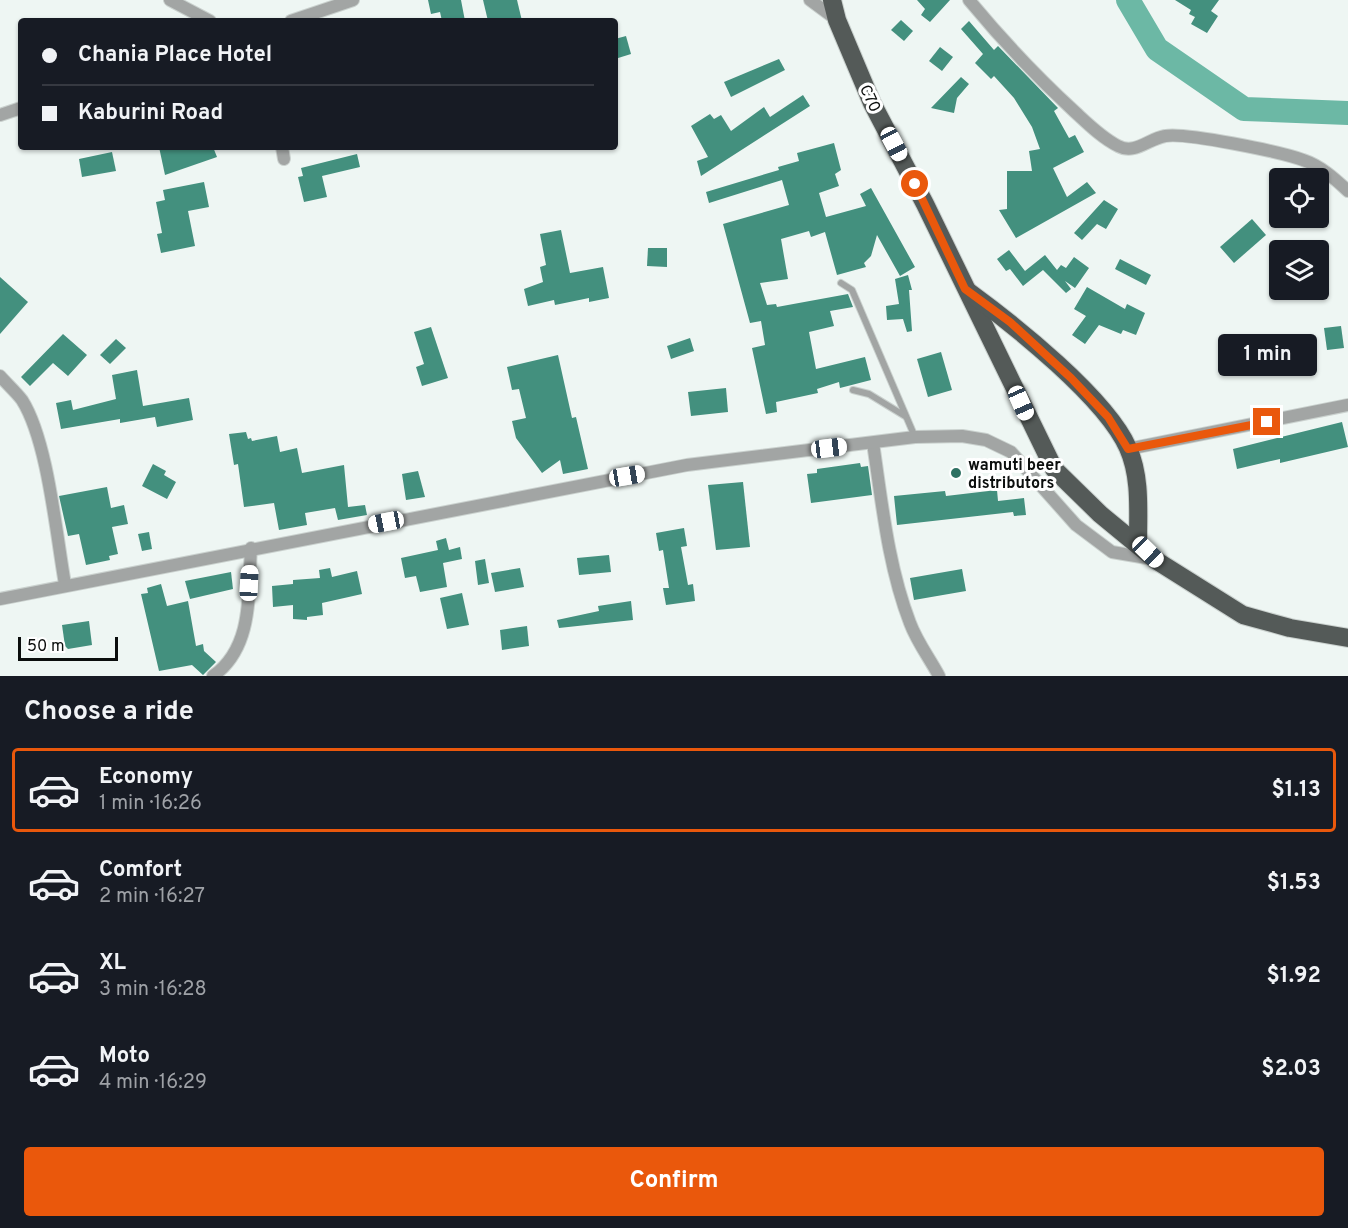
<!DOCTYPE html>
<html lang="en">
<head>
<meta charset="utf-8">
<style>
  body { margin:0; font-family:Overpass,sans-serif; background:#242831; color:#f1f3f6; height:100vh; display:flex; flex-direction:column; font-size:22px; white-space:nowrap }
  * { box-sizing:border-box; margin:0 }
  p { font-size:20px; color:#9ea1a6 }
  .icon { flex:none; width:33px; height:33px; fill:none; stroke:currentColor; stroke-width:2; stroke-linecap:round; stroke-linejoin:round }
  .map { position:relative; height:676px; overflow:hidden }
  .details { display:flex; flex-direction:column; background:#171b24; flex:1 }
  .details>* { flex:none }
  .hud { position:absolute; left:18px; top:18px; width:600px; height:132px; border-radius:6px; box-shadow:0 2px 4px #0004; display:grid; align-content:center; height:132px; padding:0 24px; background:#171b24 }
  .controls { position:absolute; left:1269px; top:168px; display:grid; gap:12px }
  .controls a { display:grid; place-items:center; width:60px; height:60px; border-radius:6px; background:#171b24; box-shadow:0 2px 4px #0004; font-size:30px }
  .scale { position:absolute; left:18px; bottom:15px; width:100px; box-sizing:border-box; padding-left:6px; border:3px solid #0b0e0d; border-top:0; font-size:16px; line-height:21px; white-space:nowrap; color:#0b0e0d; -webkit-text-stroke:4px #fff; paint-order:stroke }
  .end { position:absolute; width:27px; height:27px; margin:-14px; border:8px solid #ea580c; background:#fff; box-shadow:0 0 0 3px #fff }
  .from { border-radius:50% }
  .bubble { position:absolute; height:42px; border-radius:6px; background:#171b24; box-shadow:0 2px 4px #0004; font-size:20px; font-weight:700; line-height:42px; text-align:center }
  .car { position:absolute; width:18px; height:36px; margin:-18px -9px; border-radius:8px; box-shadow:0 0 4px 2px #0007; background:linear-gradient(#fff 24%,#345 0 40%,#fff 0 76%,#345 0 86%,#fff 0) }
  .hud b { display:flex; align-items:center; gap:21px; height:57px; font-size:22px }
  .hud b+b { border-top:2px solid #363941 }
  .hud i { width:15px; height:15px; background:#f1f3f6 }
  ul { padding:0; list-style:none }
  li { display:flex; align-items:center; gap:18px; height:84px; margin:0 12px 9px; padding:0 12px; border:3px solid transparent; border-radius:6px }
  li div { flex:1 }
  li b { display:block; font-size:22px }
  li em { font-style:normal; font-weight:700 }
  li.active { border-color:#ea580c }
  li>.icon { width:54px; height:54px; stroke-width:1.5 }
  h2 { padding:0 24px; font-size:27px; line-height:72px }
  .action { display:flex; gap:12px; margin-top:auto; padding:12px 24px }
  .action a { flex:1; height:69px; border-radius:6px; background:#ea580c; color:#fff; font-size:24px; font-weight:700; line-height:69px; text-align:center }
  .map>svg:first-child { display:block }
  .lines { fill:none; stroke-linecap:round; stroke-linejoin:round }
  .river { stroke:#6cb8a5; stroke-width:24 }
  .building { fill:#43907e }
  .service-casing { stroke:#cad1ce; stroke-width:8 }
  .minor-casing { stroke:#cad1ce; stroke-width:14 }
  .trunk-casing { stroke:#cad1ce; stroke-width:20 }
  .service { stroke:#a2a5a4; stroke-width:6 }
  .minor { stroke:#a2a5a4; stroke-width:12 }
  .trunk { stroke:#545a58; stroke-width:18 }
  .route { stroke:#ea580c; stroke-width:8 }
  .poi-dot { fill:#2f7162; stroke:#fff; stroke-width:2 }
  .labels { text-anchor:middle; stroke-width:6; stroke-linejoin:round; paint-order:stroke }
  .street-label { font-size:16px; fill:#0b0e0d; stroke:#fff }
  .poi-label { font-size:16px; font-weight:bold; fill:#0b0e0d; stroke:#fff; text-anchor:start }
</style>
</head>
<body>
<div class="map">
<svg width="1348" height="676" viewBox="0 0 1348 676">
  <rect width="100%" height="100%" fill="#eef6f3"/>
  <g class="lines">
    <path class="river" d="M1128 0 1157 49 1244 109 1348 113"/>
  </g>
  <g class="building">
    <path d="M428 0H461L465 21H442L440 12 431 14Z"/>
    <path d="M483 0H517L522 21H488Z"/>
    <path d="M917 0H950L930 22 921 15 925 9Z"/>
    <path d="M1175 0H1219L1211 11 1218 16 1207 33 1191 24 1195 17 1189 14 1191 10Z"/>
    <path d="M901 20 913 31 904 41 891 30Z"/>
    <path d="M969 21 994 50 998 46 1058 108 1054 111 1069 138 1075 135 1084 152 1053 168 1067 197 1087 182 1096 193 1016 238 999 210 1007 209V171H1032L1029 151 1040 149 1032 127 1014 98 994 76 991 79 975 63 983 54 961 29Z"/>
    <path d="M626 36 631 54 615 59V39Z"/>
    <path d="M940 47 953 57 942 71 929 61Z"/>
    <path d="M779 59 785 70 731 97 724 82Z"/>
    <path d="M961 77 969 84 957 98 954 113 931 108Z"/>
    <path d="M803 95 810 106 701 176 697 161 708 157 691 126 710 114 714 119 721 115 731 131 764 107 770 117Z"/>
    <path d="M834 143 841 170 835 174 839 186 819 193 826 217 866 206 860 194 871 188 915 267 900 276 877 235 871 256 864 263 866 267 837 275 825 232 811 237 809 231 781 239 788 279 760 283 767 305 776 304 777 307 848 294 853 307 830 311 834 326 809 332 816 369 865 357 871 380 840 388 839 382 817 389 818 393 776 402 777 412 766 414 752 348 765 345 761 321 750 323 723 224 789 205 782 180 709 203 706 192 779 170 778 167 799 161 797 153Z"/>
    <path d="M159 147H213L217 157 165 175Z"/>
    <path d="M112 152 116 171 82 177 79 159Z"/>
    <path d="M357 154 360 167 322 176 327 197 304 202 298 177 303 176 301 168Z"/>
    <path d="M204 182 209 207 188 211 195 246 161 253 157 234 162 233 156 202 165 200 163 190Z"/>
    <path d="M1104 200 1118 209 1106 229 1097 224 1082 240 1074 233Z"/>
    <path d="M1252 219 1266 235 1234 263 1220 247Z"/>
    <path d="M561 230 570 273 603 267 609 298 589 302V298L555 305 554 300 528 306 524 289 543 282 540 267 546 265 540 234Z"/>
    <path d="M648 248H667V267L647 266Z"/>
    <path d="M1009 250 1025 271 1045 255 1057 270 1061 265 1066 268 1074 257 1089 268 1075 288 1065 281 1071 289 1066 293 1043 270 1023 286 1010 269 1006 271 997 259Z"/>
    <path d="M1120 259 1151 275 1146 285 1115 269Z"/>
    <path d="M908 275 912 290H909L912 331 907 332 903 319 887 320 886 306 899 304 895 279Z"/>
    <path d="M0 277 28 302 0 334Z"/>
    <path d="M1087 287 1125 309 1127 304 1145 313 1136 335 1123 330 1121 334 1099 325 1085 344 1072 335 1086 316 1074 309Z"/>
    <path d="M1341 326 1344 348 1327 350 1324 328Z"/>
    <path d="M431 327 448 378 422 386 416 367 424 364 414 332Z"/>
    <path d="M63 334 87 355 68 376 53 363 30 386 21 377Z"/>
    <path d="M690 338 694 351 671 359 667 346Z"/>
    <path d="M116 339 126 348 110 364 100 355Z"/>
    <path d="M941 352 952 390 928 397 917 359Z"/>
    <path d="M558 355 572 418 576 417 588 469 563 474 560 460 542 473 516 438 512 421 526 418 519 389 512 390 507 367Z"/>
    <path d="M137 370 143 406 189 398 193 420 157 427 155 417 120 423V419L61 429 56 403 71 400 73 410 116 399 112 375Z"/>
    <path d="M726 388 728 412 691 416 688 392Z"/>
    <path d="M1342 422 1348 447 1280 463V459L1237 469 1233 449Z"/>
    <path d="M246 432 248 439 251 438 252 441 277 436 280 452 297 448 302 473 344 465 348 507 365 505 367 515 338 520 335 508 305 513 307 525 279 530 274 503 244 507 238 464 234 465 229 434Z"/>
    <path d="M860 463 861 467 868 466 872 495 811 503 807 474 817 473V469Z"/>
    <path d="M153 464 166 471 164 475 176 482 167 499 142 486Z"/>
    <path d="M418 471 425 497 406 500 402 474Z"/>
    <path d="M743 482 750 547 716 550 708 485Z"/>
    <path d="M107 487 111 508 124 505 128 524 112 527 118 554 109 556 110 560 86 565 79 534 68 536 59 496Z"/>
    <path d="M997 490 998 501 1024 498 1026 515 1014 516 1013 512 897 525 894 496 945 491 946 496Z"/>
    <path d="M684 528 687 546 681 547 688 585 693 584 695 601 666 605 663 588H669L663 550 659 551 656 533Z"/>
    <path d="M149 532 152 549 142 551 138 534Z"/>
    <path d="M446 538 449 550 460 547 462 559 443 563 447 587 420 592 416 576 405 578 401 558 438 550 436 541Z"/>
    <path d="M609 555 611 572 579 575 577 558Z"/>
    <path d="M485 559 489 583 478 585 475 561Z"/>
    <path d="M330 568 332 577 357 571 362 594 322 603 323 615 307 617V620L293 619V605L273 607 272 586 293 584V580L320 578 319 570Z"/>
    <path d="M520 568 524 587 495 592 491 573Z"/>
    <path d="M962 569 966 591 914 600 910 578Z"/>
    <path d="M231 572 233 589 190 599 185 581Z"/>
    <path d="M161 584 167 606 188 601 196 646 203 644 204 651 216 662 203 675 192 665 159 671 141 594 148 593 147 588Z"/>
    <path d="M462 593 469 625 447 629 440 598Z"/>
    <path d="M631 601 633 620 559 628 557 620 599 611 598 606Z"/>
    <path d="M89 621 92 645 68 649 65 646 62 625Z"/>
    <path d="M527 626 529 646 502 650 500 630Z"/>
  </g>
  <g class="lines">
    <defs>
      <g id="service">
        <path d="M841 283 852 290 915 437"/>
        <path d="M853 390 869 394 905 416"/>
      </g>
      <g id="minor">
        <path d="M170 0 210 21"/>
        <path d="M810 0 837 20"/>
        <path d="M969 0C1002 40 1037 77 1075 112 1088 124 1102 138 1118 146 1135 155 1148 139 1165 136 1185 132 1281 152 1303 160 1321 166 1335 179 1348 191"/>
        <path d="M291 21 353 0"/>
        <path d="M0 115 21 108"/>
        <path d="M282 147 284 159"/>
        <path d="M0 376C7 384 16 392 22 400 48 441 56 534 65 584"/>
        <path d="M873 443C882 503 888 566 910 623 917 642 930 659 939 676"/>
        <path d="M1128 449 1348 405"/>
        <path d="M0 599 687 465 915 437 962 436 986 440 1011 452 1076 525 1112 552 1153 559"/>
        <path d="M213 676C254 647 248 592 251 548"/>
      </g>
      <g id="trunk">
        <path d="M832 0 837 20 872 103 925 204 1054 469 1100 514 1157 561 1243 615 1290 628 1348 638"/>
        <path d="M969 292C1014 325 1106 398 1128 448 1141 477 1138 511 1138 543"/>
      </g>
    </defs>
    <use href="#service" class="service-casing"/>
    <use href="#minor" class="minor-casing"/>
    <use href="#trunk" class="trunk-casing"/>
    <use href="#service" class="service"/>
    <use href="#minor" class="minor"/>
    <use href="#trunk" class="trunk"/>
  </g>
  <g class="lines">
    <path class="route" d="M915 184 965 289 1010 322 1071 378 1108 417 1128 449 1267 422"/>
  </g>
  <circle class="poi-dot" cx="956" cy="473" r="6"/>
  <g class="labels">
    <g class="street-label">
      <text transform="translate(871 98) rotate(65)" y="6">C70</text>
    </g>
    <g class="poi-label">
      <text x="968" y="470">wamuti beer<tspan x="968" dy="18">distributors</tspan></text>
    </g>
  </g>
</svg>
<div class="controls">
<a><svg class="icon" aria-label="locate" viewBox="0 0 24 24"><circle cx="12" cy="12" r="6"/><path d="M12 2v4M12 18v4M2 12h4M18 12h4"/></svg></a>
<a><svg class="icon" aria-label="layers" viewBox="0 0 24 24"><path d="M12 4l9 5-9 5-9-5zM3 14l9 5 9-5"/></svg></a>
</div>
<div class="scale">50 m</div>
<i class="end from" style="left:915px;top:184px"></i>
<i class="end" style="left:1267px;top:422px"></i>
<div class="bubble" style="left:1218px;top:334px;width:99px">1 min</div>
<i class="car" style="left:894px;top:144px;rotate:152deg"></i>
<i class="car" style="left:1021px;top:403px;rotate:156deg"></i>
<i class="car" style="left:829px;top:448px;rotate:83deg"></i>
<i class="car" style="left:627px;top:476px;rotate:80deg"></i>
<i class="car" style="left:386px;top:522px;rotate:259deg"></i>
<i class="car" style="left:1148px;top:552px;rotate:134deg"></i>
<i class="car" style="left:249px;top:583px;rotate:3deg"></i>
<div class="hud">
<b><i class="from"></i>Chania Place Hotel</b>
<b><i></i>Kaburini Road</b>
</div>
</div>
<section class="details">
<h2>Choose a ride</h2>
<ul>
<li class="active"><svg class="icon" aria-label="car" viewBox="0 0 24 24"><path d="M5 17H2v-5l4-1 3-4h7l3 4 3 1v5h-3M9 17h6M6 11h13"/><circle cx="7" cy="17" r="2"/><circle cx="17" cy="17" r="2"/></svg><div><b>Economy</b><p>1 min · 16:26</p></div><em>$1.13</em></li>
<li><svg class="icon" aria-label="car" viewBox="0 0 24 24"><path d="M5 17H2v-5l4-1 3-4h7l3 4 3 1v5h-3M9 17h6M6 11h13"/><circle cx="7" cy="17" r="2"/><circle cx="17" cy="17" r="2"/></svg><div><b>Comfort</b><p>2 min · 16:27</p></div><em>$1.53</em></li>
<li><svg class="icon" aria-label="car" viewBox="0 0 24 24"><path d="M5 17H2v-5l4-1 3-4h7l3 4 3 1v5h-3M9 17h6M6 11h13"/><circle cx="7" cy="17" r="2"/><circle cx="17" cy="17" r="2"/></svg><div><b>XL</b><p>3 min · 16:28</p></div><em>$1.92</em></li>
<li><svg class="icon" aria-label="car" viewBox="0 0 24 24"><path d="M5 17H2v-5l4-1 3-4h7l3 4 3 1v5h-3M9 17h6M6 11h13"/><circle cx="7" cy="17" r="2"/><circle cx="17" cy="17" r="2"/></svg><div><b>Moto</b><p>4 min · 16:29</p></div><em>$2.03</em></li>
</ul>
<div class="action"><a>Confirm</a></div>
</section>
</body>
</html>
